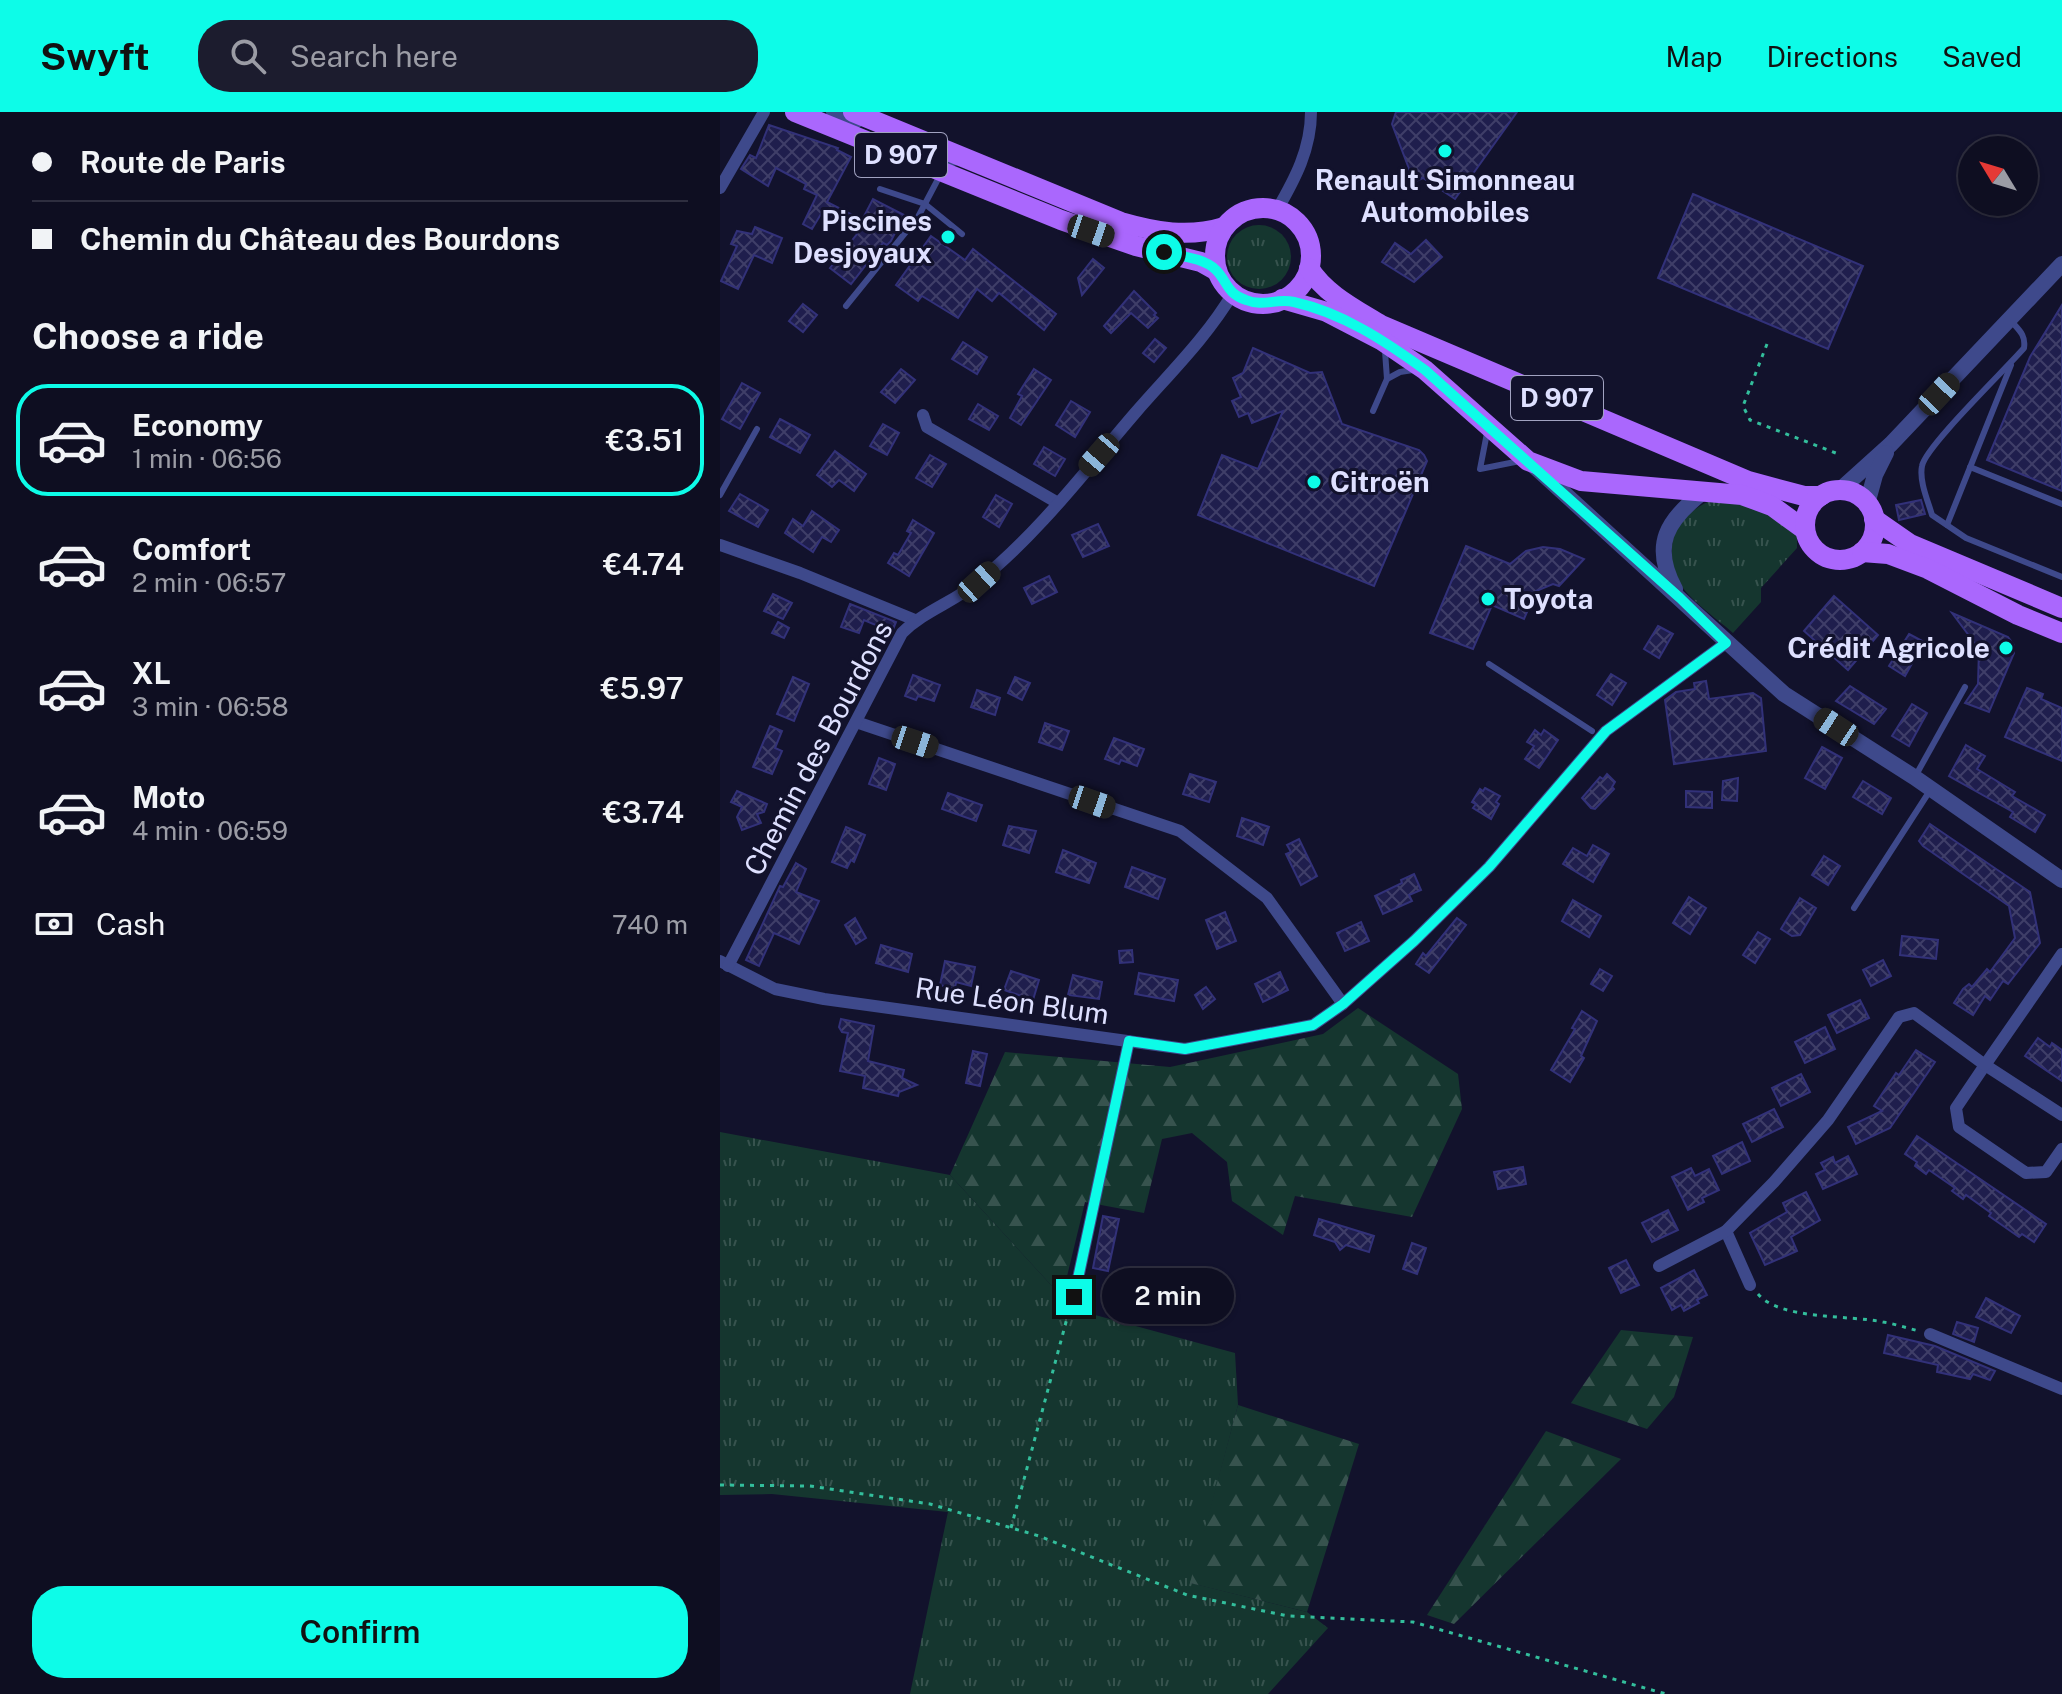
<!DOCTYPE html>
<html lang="en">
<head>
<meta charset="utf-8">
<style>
  body { margin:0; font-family:"Public Sans",sans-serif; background:#1c1c2e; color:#f1f3f6; height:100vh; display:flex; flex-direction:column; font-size:30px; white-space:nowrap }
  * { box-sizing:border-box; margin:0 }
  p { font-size:26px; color:#9b9ca5 }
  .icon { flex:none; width:44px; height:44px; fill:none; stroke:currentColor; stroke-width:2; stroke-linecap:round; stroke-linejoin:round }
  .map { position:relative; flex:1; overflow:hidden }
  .sheet { display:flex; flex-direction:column; background:#0e0e21; width:720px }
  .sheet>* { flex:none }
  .banner { display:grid; align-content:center; height:176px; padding:0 32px; background:#0e0e21 }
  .needle { width:52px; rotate:308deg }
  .fabs { position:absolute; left:1238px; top:24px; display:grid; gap:16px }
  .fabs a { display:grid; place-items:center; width:80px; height:80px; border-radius:50%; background:#0e0e21; box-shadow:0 2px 6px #0004,0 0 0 2px #2e2e3f; font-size:40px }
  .end { position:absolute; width:36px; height:36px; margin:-18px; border:10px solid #0dfce8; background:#111; box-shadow:0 0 0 4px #111 }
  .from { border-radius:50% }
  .bubble { position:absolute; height:56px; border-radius:28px; background:#0e0e21; box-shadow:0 2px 6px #0004,0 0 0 2px #2e2e3f; font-size:26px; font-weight:600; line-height:56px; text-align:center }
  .car { position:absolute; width:24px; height:48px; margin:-24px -12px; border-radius:10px; box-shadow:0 0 6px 2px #0007; background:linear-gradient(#222 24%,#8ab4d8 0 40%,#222 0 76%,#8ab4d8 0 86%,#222 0) }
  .banner b { display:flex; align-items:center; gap:28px; height:76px; font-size:30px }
  .banner b+b { border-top:2px solid #2e2e3f }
  .banner i { width:20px; height:20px; background:#f1f3f6 }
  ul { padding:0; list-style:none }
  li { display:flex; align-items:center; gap:24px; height:112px; margin:0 16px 12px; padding:0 16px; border:4px solid transparent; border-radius:32px }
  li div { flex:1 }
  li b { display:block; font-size:30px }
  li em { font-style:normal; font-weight:600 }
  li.on { border-color:#0dfce8 }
  li>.icon { width:72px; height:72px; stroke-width:1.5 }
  h2 { padding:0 32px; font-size:36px; line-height:96px }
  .pay { display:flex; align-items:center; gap:20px; height:88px; padding:0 32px; font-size:30px }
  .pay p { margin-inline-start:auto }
  .cta { display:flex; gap:16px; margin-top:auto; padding:16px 32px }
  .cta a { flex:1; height:92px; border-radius:32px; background:#0dfce8; color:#111; font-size:32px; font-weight:600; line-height:92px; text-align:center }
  header { display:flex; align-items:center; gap:48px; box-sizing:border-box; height:112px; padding:0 40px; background:#0dfce8; color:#111 }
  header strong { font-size:38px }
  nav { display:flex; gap:44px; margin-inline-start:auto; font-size:28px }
  .search { width:560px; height:72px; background:#1c1c2e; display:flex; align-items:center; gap:20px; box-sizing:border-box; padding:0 28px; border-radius:32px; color:#9b9ca5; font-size:30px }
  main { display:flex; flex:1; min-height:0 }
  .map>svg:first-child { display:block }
  .grass { fill:url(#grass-tufts) }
  .forest { fill:url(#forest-firs) }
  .building { fill:url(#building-cross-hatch); stroke:#323179; stroke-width:2 }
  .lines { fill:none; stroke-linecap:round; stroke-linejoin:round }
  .path { stroke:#33be9c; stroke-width:3; stroke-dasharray:4 6; stroke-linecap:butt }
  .service { stroke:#3e498b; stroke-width:6 }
  .minor { stroke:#3e498b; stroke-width:12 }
  .tertiary { stroke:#3e498b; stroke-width:16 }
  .primary { stroke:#aa67fd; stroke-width:20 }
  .route { stroke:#0dfce8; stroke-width:10 }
  .poi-dot { fill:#0dfce8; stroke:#12122c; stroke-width:3 }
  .labels { text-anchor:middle; stroke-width:6; stroke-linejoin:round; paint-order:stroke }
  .shield { fill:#12122c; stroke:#a1a2c0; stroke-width:2 }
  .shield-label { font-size:26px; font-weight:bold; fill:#dee0ff }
  .poi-label { font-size:28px; font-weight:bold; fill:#dee0ff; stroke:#12122c; text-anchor:end }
  .street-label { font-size:28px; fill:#dee0ff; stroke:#12122c }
</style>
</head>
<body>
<header>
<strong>Swyft</strong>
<div class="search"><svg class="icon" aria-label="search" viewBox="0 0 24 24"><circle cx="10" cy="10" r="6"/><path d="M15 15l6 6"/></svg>Search here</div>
<nav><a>Map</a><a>Directions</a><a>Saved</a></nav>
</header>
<main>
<section class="sheet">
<div class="banner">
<b><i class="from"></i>Route de Paris</b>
<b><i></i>Chemin du Château des Bourdons</b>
</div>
<h2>Choose a ride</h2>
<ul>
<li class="on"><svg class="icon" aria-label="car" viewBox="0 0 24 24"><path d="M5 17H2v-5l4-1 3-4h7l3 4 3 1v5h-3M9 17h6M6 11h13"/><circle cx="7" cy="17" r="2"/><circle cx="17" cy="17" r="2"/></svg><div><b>Economy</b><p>1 min · 06:56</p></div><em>€3.51</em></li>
<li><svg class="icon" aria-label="car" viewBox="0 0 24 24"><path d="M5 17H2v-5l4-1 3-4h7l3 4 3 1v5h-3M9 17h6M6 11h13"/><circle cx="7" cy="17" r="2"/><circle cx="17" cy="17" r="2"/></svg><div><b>Comfort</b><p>2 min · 06:57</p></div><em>€4.74</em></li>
<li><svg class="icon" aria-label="car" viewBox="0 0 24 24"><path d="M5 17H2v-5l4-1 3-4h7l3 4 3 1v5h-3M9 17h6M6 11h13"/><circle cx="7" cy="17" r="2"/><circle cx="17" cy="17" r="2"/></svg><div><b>XL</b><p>3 min · 06:58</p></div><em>€5.97</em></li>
<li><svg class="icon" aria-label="car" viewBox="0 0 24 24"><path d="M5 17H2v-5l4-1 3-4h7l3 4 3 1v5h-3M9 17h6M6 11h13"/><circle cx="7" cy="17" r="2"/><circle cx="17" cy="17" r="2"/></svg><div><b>Moto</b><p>4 min · 06:59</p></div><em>€3.74</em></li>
</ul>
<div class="pay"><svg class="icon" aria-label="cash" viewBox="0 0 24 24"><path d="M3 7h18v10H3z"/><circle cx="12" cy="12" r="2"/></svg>Cash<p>740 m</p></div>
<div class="cta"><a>Confirm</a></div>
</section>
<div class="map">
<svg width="1342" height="1582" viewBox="0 0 1342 1582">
  <defs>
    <pattern id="grass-tufts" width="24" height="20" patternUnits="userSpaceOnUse" patternTransform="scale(2)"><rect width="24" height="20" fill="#15362f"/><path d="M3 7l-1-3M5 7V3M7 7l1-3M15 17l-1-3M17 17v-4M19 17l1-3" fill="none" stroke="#37534e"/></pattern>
    <pattern id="forest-firs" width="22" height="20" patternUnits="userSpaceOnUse" patternTransform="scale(2)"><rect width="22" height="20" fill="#15362f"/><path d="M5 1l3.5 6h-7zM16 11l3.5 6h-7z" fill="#37534e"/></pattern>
    <pattern id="building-cross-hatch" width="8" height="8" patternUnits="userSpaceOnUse" patternTransform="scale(2)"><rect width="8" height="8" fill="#1f1e4d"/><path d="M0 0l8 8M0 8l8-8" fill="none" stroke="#3f3e68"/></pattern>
  </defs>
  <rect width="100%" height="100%" fill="#12122c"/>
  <g class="grass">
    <circle cx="539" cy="145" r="32"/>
    <path d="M997 386 1029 391 1077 420V436L1041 476V490L1013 521C994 504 967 487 955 464 952 458 952 452 952 445 949 415 970 396 997 386Z"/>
    <path d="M0 1020 230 1063 353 1197 515 1241 518 1293 471 1471 587 1500 608 1516 548 1582H190L228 1400 52 1382 0 1383Z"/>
  </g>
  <g class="forest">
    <path d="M638 896 738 962 742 997 692 1105 575 1084 563 1123 512 1089 507 1050 472 1021 442 1027 424 1101 365 1090 342 1185 230 1063 285 940 450 955 603 922Z"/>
    <path d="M901 1218 973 1225 954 1285 927 1317 851 1291Z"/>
    <path d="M518 1293 639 1332 587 1500 470 1471Z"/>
    <path d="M826 1319 901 1347 734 1512 707 1503Z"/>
  </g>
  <g class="building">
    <path d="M676 0H797L735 87 703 66 694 70 672 12Z"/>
    <path d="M49 13 118 36 117 38 131 45 107 90 142 108 153 87 184 103 171 129 167 133 163 131 131 172 110 156 137 122 101 102 92 117 83 112 97 83 84 77 86 72 56 56 48 74 21 57 30 43 36 46Z"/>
    <path d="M973 82 1143 154 1108 237 938 166Z"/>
    <path d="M35 115 62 126 52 151 34 143 18 177 1 169 17 134 11 132 17 119 32 122Z"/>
    <path d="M211 124 245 148 253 137 336 202 324 218 279 181 272 189 257 177 238 206 202 184 198 189 176 173Z"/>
    <path d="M706 128 722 145 694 170 662 150 675 131 691 142Z"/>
    <path d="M373 147 384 156 362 183 358 166Z"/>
    <path d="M414 179 436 201 434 203 438 206 428 216 411 201 391 221 384 214Z"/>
    <path d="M83 192 97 203 83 220 69 209Z"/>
    <path d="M1342 193V379L1267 348 1310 245Z"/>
    <path d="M435 227 446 236 434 250 423 241Z"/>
    <path d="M243 230 267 245 257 262 232 247Z"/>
    <path d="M533 236 590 261 602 260 622 312 699 338 704 343 707 349 654 474 478 403 502 343 538 357 563 299 532 311 528 301 519 305 512 289 521 285 513 266 523 261Z"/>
    <path d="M181 257 195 268 175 291 161 280Z"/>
    <path d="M314 257 331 268 301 313 290 306 302 284 298 282Z"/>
    <path d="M22 271 40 281 20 317 2 307Z"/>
    <path d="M351 289 370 300 355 325 336 313Z"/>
    <path d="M258 292 278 304 269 318 249 307Z"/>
    <path d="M60 307 90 323 80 341 50 325Z"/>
    <path d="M163 312 179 321 167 343 150 334Z"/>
    <path d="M324 335 345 347 335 364 314 352Z"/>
    <path d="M115 339 146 362 134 379 119 368 112 375 97 363Z"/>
    <path d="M210 343 226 352 212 375 196 366Z"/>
    <path d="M20 382 48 398 38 415 9 399Z"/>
    <path d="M276 383 292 392 279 415 263 405Z"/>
    <path d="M1201 388 1205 402 1179 408 1176 393Z"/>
    <path d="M92 399 119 418 111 430 102 425 93 440 65 421 73 407 83 414Z"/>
    <path d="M193 408 214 421 189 464 168 451 174 441 178 443 191 421 187 419Z"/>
    <path d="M378 412 389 434 363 445 352 423Z"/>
    <path d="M746 434 790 452 806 439 823 435 840 437 864 447 839 474 833 472 816 479 804 507 772 493 753 537 710 521Z"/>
    <path d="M329 464 337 480 312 492 304 476Z"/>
    <path d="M53 482 72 491 63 507 44 499Z"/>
    <path d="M1114 484 1158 523 1128 558 1084 519Z"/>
    <path d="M130 492 176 510 172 520 144 508 139 521 121 515Z"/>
    <path d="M1232 501 1288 525 1294 533V541L1269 600 1245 591 1258 572 1259 537Z"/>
    <path d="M58 510 69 516 64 526 52 521Z"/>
    <path d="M938 514 953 522 939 546 924 537Z"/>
    <path d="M1189 522 1204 530 1185 564 1169 554Z"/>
    <path d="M891 562 906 571 892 593 877 583Z"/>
    <path d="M193 563 220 573 214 589 198 584 196 588 185 584Z"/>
    <path d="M73 565 89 572 74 609 57 602Z"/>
    <path d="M295 565 310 571 302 588 288 581Z"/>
    <path d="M986 569 989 587 1033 581 1041 586 1046 639 954 652 945 588 956 580 975 577 974 571Z"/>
    <path d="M1130 574 1166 597 1154 612 1116 589Z"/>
    <path d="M1307 576 1323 582 1321 587 1342 596V649L1285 625Z"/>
    <path d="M257 578 280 586 275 603 251 595Z"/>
    <path d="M1192 592 1207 601 1189 634 1172 624Z"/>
    <path d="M325 611 349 619 342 638 319 630Z"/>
    <path d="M50 614 62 619 55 636 62 639 52 662 33 655Z"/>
    <path d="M815 618 821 623 824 618 838 628 819 656 805 647 814 634 807 630Z"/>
    <path d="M394 626 424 637 417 654 401 648 399 652 385 647Z"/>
    <path d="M1246 633 1265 644 1257 657 1295 680 1292 684 1325 703 1315 720 1290 705 1293 700 1229 664Z"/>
    <path d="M1102 635 1122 646 1105 677 1085 666Z"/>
    <path d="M159 646 175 652 166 678 149 672Z"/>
    <path d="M470 662 496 670 489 690 463 682Z"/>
    <path d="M887 662 895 670 892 675 894 677 875 697 871 696 862 686 880 665 883 667Z"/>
    <path d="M1018 666 1017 689 1002 688 1003 669Z"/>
    <path d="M1143 669 1171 686 1162 702 1133 685Z"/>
    <path d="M765 676 780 684 776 690 779 692 771 707 753 696 756 692 752 690 760 677 763 679Z"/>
    <path d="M17 679 47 692 44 700 37 702 41 711 22 718 17 705 22 695 11 690Z"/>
    <path d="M966 679 992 680V696L966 695Z"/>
    <path d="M228 681 262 693 256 709 222 697Z"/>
    <path d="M522 706 549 715 543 733 517 724Z"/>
    <path d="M1210 712 1310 780 1320 831 1288 872 1283 869 1270 888 1265 884 1253 903 1234 891 1243 877 1249 872 1252 875 1267 857 1270 860 1295 826 1289 794 1203 734 1199 729Z"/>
    <path d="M289 714 316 719 309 741 283 733Z"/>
    <path d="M126 715 145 723 134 750 131 748 127 756 112 750Z"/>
    <path d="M579 727 597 764 581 773 566 742 571 740 567 733Z"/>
    <path d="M873 733 889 742 873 770 843 752 853 736 867 744Z"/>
    <path d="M343 738 376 751 369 771 336 760Z"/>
    <path d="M1104 744 1120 754 1108 773 1092 763Z"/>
    <path d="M76 751 86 757 76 780 99 789 79 832 54 821 39 854 26 848 60 774 63 775Z"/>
    <path d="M412 755 445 767 438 787 405 775Z"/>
    <path d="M694 762 701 778 689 783 692 789 663 802 655 784 682 771 681 768Z"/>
    <path d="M969 785 986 796 970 822 953 811Z"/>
    <path d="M1080 786 1096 796 1080 823 1072 824 1061 817Z"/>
    <path d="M853 788 881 804 869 825 842 809Z"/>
    <path d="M505 800 516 829 497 837 486 808Z"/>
    <path d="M135 806 146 826 136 832 125 813Z"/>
    <path d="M737 806 746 813 709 861 696 852 703 841 706 844Z"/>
    <path d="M641 810 649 829 625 839 617 821Z"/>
    <path d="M1038 820 1050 827 1035 851 1023 843Z"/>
    <path d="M1182 824 1218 828 1216 847 1180 843Z"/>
    <path d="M161 833 192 842 188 860 156 851Z"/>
    <path d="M412 838 413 850 400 851 399 839Z"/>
    <path d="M1163 848 1171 864 1151 874 1143 858Z"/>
    <path d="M225 849 255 855 251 874 236 870 235 877 220 873Z"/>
    <path d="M880 857 892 864 883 879 871 872Z"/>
    <path d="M291 859 319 868 313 888 284 878Z"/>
    <path d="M560 860 568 878 543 890 535 872Z"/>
    <path d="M419 861 458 868 454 889 415 882Z"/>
    <path d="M353 863 382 870 379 887 348 883Z"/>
    <path d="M486 875 495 887 483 897 475 883Z"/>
    <path d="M1140 888 1149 906 1117 921 1108 903Z"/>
    <path d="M862 899 877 909 861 944 864 946 850 970 831 958 855 917 852 916Z"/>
    <path d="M121 907 154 914 148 949 184 958 182 966 197 973 179 980 178 984 143 976 145 964 120 959 128 921 122 920 119 915Z"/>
    <path d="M1105 915 1115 937 1085 951 1075 930Z"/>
    <path d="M1318 926 1330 935 1332 931 1342 938V969L1305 944Z"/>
    <path d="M1196 938 1215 950 1170 1016 1136 1032 1128 1015 1162 999 1154 994 1176 961 1179 963Z"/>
    <path d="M253 939 267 942 260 974 246 971Z"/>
    <path d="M1081 962 1090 980 1061 994 1052 976Z"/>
    <path d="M1054 997 1063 1015 1032 1030 1023 1012Z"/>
    <path d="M1197 1024 1326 1112 1314 1130 1302 1122 1299 1125 1269 1104 1271 1101 1246 1083 1243 1087 1232 1079 1235 1076 1209 1058 1206 1062 1195 1054 1197 1050 1185 1042Z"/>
    <path d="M1022 1030 1030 1049 1002 1062 993 1044Z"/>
    <path d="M1128 1044 1137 1062 1103 1077 1096 1062 1105 1058 1101 1051 1113 1045 1115 1051Z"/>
    <path d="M803 1055 806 1072 778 1077 774 1060Z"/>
    <path d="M971 1056 975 1064 989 1057 999 1078 982 1086 984 1090 968 1098 952 1065Z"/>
    <path d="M1086 1080 1100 1108 1071 1125 1077 1139 1045 1153 1030 1121 1067 1100 1063 1091Z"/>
    <path d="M948 1098 958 1118 932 1130 922 1111Z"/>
    <path d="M383 1104 399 1107 388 1159 373 1156Z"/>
    <path d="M599 1107 654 1124 649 1140 626 1133 620 1138 615 1130 594 1123Z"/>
    <path d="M692 1131 706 1136 697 1162 683 1157Z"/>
    <path d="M906 1148 919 1173 901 1181 889 1156Z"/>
    <path d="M974 1158 987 1183 977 1188 979 1191 964 1199 961 1193 952 1198 941 1176Z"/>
    <path d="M1266 1186 1300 1204 1291 1221 1256 1205Z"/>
    <path d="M1237 1210 1258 1216 1254 1230 1233 1222Z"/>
    <path d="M1168 1223 1215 1234 1275 1259 1270 1268 1253 1262 1250 1267 1217 1260 1218 1253 1164 1241Z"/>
  </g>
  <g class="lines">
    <g class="path">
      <path d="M1047 232 1023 294 1030 308 1121 343"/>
      <path d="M1038 1182C1059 1208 1130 1203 1163 1210 1175 1212 1187 1216 1199 1219"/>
      <path d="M0 1373 90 1374 210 1392 319 1424 467 1483 568 1504 693 1510 946 1582"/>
      <path d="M291 1416 350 1195"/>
    </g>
    <g class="service">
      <path d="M160 77 205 92 242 122"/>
      <path d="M126 194 198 105 226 52 238 50"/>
      <path d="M1291 209C1299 218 1306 223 1304 236 1286 257 1205 335 1202 354 1199 369 1208 389 1212 403L1246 426 1342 465"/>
      <path d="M667 267 680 260 693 258"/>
      <path d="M653 299 667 267 665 239"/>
      <path d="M767 321 760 357 800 349"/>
      <path d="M1250 355 1342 392"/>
      <path d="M0 383 37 317"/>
      <path d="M1227 413 1291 253"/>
      <path d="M769 552 872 619"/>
      <path d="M1196 663 1245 575"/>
      <path d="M1134 796 1211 677"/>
    </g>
    <g class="minor">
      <path d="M112 0 137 10"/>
      <path d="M0 76 44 0"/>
      <path d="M557 98C575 67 591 37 591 0"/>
      <path d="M203 303 207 315 338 391"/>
      <path d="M0 433 80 461 195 508"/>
      <path d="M136 610 460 719 547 786 623 892"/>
      <path d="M0 849 55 877 104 887 465 937 593 913 623 892 694 829 769 755 886 619 1006 531"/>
      <path d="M8 854 182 521C204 499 234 490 258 470 318 422 366 358 416 300 449 262 487 225 513 181"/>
      <path d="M1342 1003 1265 953 1236 996 1239 1015 1306 1061 1326 1060 1342 1037"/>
      <path d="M1006 1119 1030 1173"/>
      <path d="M939 1154 1006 1119 1054 1070 1108 1008 1179 905 1194 901 1265 953 1342 842"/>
      <path d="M354 1185 409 929"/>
      <path d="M1210 1222 1342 1277"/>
    </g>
    <g class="tertiary">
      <path d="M812 352 1064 582 1194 665 1342 768"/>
      <path d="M1120 378 1171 332 1342 152"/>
      <path d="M1147 392 1155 363 1166 341"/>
      <path d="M955 477C931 433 947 408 983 380"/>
    </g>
    <g class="primary">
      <path d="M75 0 341 108 416 134 481 150 497 159"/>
      <path d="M133 0 401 110C436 120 468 126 504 115"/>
      <circle cx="543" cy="144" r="48"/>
      <path d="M589 156C605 182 635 197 661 213L1028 369 1084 384H1101"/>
      <path d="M562 187 607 200 661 228 705 258 808 349 861 369 1022 383 1052 394 1085 418"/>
      <circle cx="1120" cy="413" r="35"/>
      <path d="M1154 407 1190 432 1342 496"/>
      <path d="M1142 440 1168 442 1208 457 1298 503 1342 521"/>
    </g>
  </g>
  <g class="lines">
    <path class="route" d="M354 1185 409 929 465 937 593 913 623 892 694 829 769 755 886 619 1006 531 960 486 705 258C665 229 623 201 574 190 557 186 543 195 526 188 506 181 508 170 496 158 484 146 460 144 444 140"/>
  </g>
  <g class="poi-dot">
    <circle cx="725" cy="39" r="8"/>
    <circle cx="228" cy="125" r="8"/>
    <circle cx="594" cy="370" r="8"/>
    <circle cx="768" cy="487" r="8"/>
    <circle cx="1286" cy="536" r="8"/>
  </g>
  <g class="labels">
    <g class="shield">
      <rect x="135" y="21" width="92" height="44" rx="6"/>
      <rect x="791" y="264" width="92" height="44" rx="6"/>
    </g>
    <g class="shield-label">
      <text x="181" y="52">D 907</text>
      <text x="837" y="295">D 907</text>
    </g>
    <g class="poi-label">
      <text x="725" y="78" text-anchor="middle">Renault Simonneau<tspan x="725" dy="32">Automobiles</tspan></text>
      <text x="212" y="119">Piscines<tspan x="212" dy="32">Desjoyaux</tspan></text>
      <text x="610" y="380" text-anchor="start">Citroën</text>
      <text x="784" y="497" text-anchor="start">Toyota</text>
      <text x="1270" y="546">Crédit Agricole</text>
    </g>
    <g class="street-label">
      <text transform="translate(98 636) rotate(-62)" y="10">Chemin des Bourdons</text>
      <text transform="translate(292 889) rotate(8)" y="10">Rue Léon Blum</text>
    </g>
  </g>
</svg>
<div class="fabs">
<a><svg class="needle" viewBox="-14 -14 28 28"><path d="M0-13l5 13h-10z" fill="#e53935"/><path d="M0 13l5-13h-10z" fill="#9b9ca5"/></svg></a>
</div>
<i class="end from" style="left:444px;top:140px"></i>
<i class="end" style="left:354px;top:1185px"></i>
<div class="bubble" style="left:382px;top:1156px;width:132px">2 min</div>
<i class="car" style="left:371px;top:119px;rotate:109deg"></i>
<i class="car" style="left:1219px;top:282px;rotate:43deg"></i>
<i class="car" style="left:379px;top:343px;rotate:221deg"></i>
<i class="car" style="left:259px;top:470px;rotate:48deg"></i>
<i class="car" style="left:1116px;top:615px;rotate:303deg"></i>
<i class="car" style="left:195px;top:630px;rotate:108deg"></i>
<i class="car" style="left:372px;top:690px;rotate:109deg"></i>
</div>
</main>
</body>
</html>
